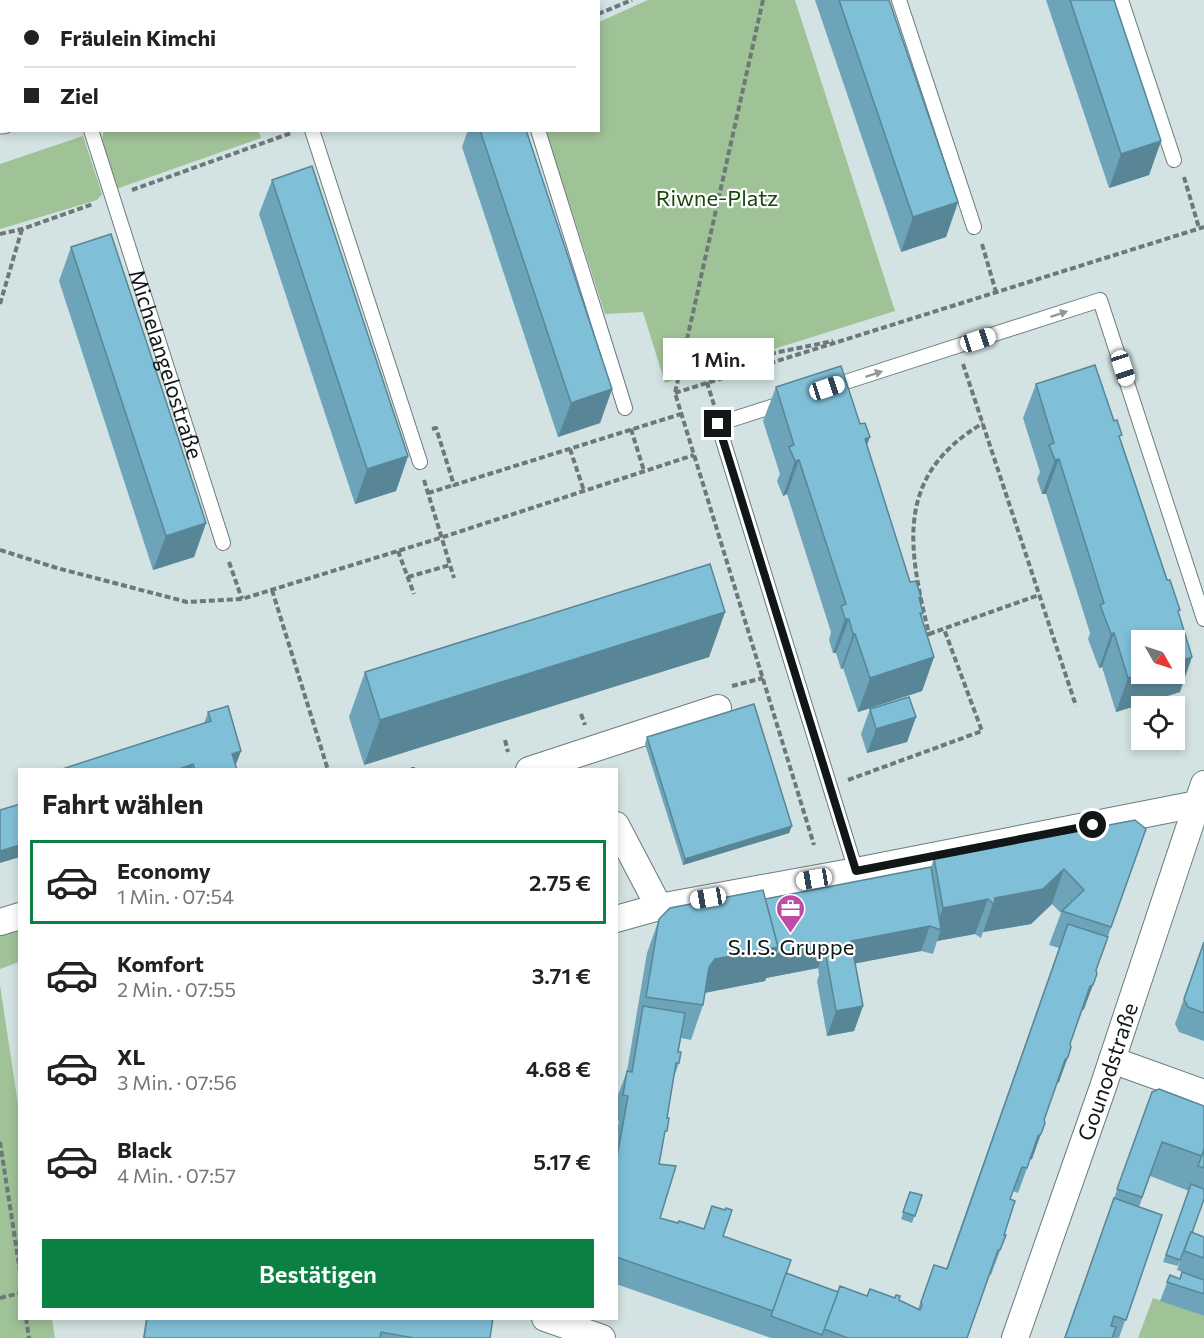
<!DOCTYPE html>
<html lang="de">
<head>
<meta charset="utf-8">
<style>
  body { margin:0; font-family:Commissioner,sans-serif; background:#f6f6f6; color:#222; height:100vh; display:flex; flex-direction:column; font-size:22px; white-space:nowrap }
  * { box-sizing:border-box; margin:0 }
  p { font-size:20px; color:#767676 }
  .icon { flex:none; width:33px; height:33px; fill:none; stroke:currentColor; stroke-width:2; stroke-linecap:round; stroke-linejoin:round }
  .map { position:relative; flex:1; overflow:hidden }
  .details { position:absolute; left:18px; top:768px; width:600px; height:552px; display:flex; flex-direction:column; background:#fff; border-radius:0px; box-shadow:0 3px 9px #0003 }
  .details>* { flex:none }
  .hud { position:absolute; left:0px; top:0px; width:600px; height:132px; box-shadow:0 3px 9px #0003; display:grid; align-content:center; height:132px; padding:0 24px; background:#fff }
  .needle { width:39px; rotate:129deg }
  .controls { position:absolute; left:1131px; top:630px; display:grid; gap:12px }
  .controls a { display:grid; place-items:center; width:54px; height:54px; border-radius:0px; background:#fff; box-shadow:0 3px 9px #0003; font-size:30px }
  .end { position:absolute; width:27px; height:27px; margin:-14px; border:8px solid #111717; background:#fff; box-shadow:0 0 0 3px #fff }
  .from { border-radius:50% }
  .bubble { position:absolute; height:42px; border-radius:0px; background:#fff; box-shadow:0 3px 9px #0003; font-size:20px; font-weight:600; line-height:42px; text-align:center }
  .car { position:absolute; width:18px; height:36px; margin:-18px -9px; border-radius:8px; box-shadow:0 0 4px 2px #0007; background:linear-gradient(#fff 24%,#345 0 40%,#fff 0 76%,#345 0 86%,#fff 0) }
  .hud b { display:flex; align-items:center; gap:21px; height:57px; font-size:22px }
  .hud b+b { border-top:2px solid #e0e0e0 }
  .hud i { width:15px; height:15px; background:#222 }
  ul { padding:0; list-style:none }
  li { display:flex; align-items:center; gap:18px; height:84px; margin:0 12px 9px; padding:0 12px; border:3px solid transparent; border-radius:0px }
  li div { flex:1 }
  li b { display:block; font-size:22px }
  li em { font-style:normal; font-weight:600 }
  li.selected { border-color:#0b8043 }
  li>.icon { width:54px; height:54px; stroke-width:1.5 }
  h2 { padding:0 24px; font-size:27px; line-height:72px }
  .button { display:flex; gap:12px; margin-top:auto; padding:12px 24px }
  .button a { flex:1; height:69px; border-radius:0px; background:#0b8043; color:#fff; font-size:24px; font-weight:600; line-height:69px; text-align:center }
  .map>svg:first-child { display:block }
  .green { fill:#a0c297 }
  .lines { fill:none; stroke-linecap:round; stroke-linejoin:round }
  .service-casing { stroke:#6d7b7b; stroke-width:16 }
  .minor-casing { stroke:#6d7b7b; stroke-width:28 }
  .secondary-casing { stroke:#6d7b7b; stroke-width:35 }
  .path { stroke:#6d7878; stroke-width:4; stroke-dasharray:6 3; stroke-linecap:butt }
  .service { stroke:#fff; stroke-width:14 }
  .minor { stroke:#fff; stroke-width:26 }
  .secondary { stroke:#fff; stroke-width:33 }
  .wall { fill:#6da4b9; fill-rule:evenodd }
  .shaded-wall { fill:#598696 }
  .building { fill:#7fbfd7; stroke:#598696; stroke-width:1.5 }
  .oneway { fill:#949797 }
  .route { stroke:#111717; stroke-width:8 }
  .labels { text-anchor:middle; stroke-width:4.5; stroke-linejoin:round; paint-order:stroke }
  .park-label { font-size:22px; fill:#184809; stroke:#fff }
  .street-label { font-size:22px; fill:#111717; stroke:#fff }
  .poi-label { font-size:22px; fill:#111717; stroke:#fff }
</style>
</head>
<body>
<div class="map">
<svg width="1204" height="1338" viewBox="0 0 1204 1338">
  <rect width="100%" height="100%" fill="#d3e2e2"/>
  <g class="green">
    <path d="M648 0H795L895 311 665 383 643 312 605 314 546 131 598 130 599 22Z"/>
    <path d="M104 130H258L261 138 116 189 101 145Z"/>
    <path d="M83 136 102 194 97 200 0 229V164Z"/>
    <path d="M19 925V962L0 969V931Z"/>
    <path d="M0 985 19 1111 20 1318 52 1319 55 1338H0Z"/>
    <path d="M1153 1298 1204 1316V1338H1138Z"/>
  </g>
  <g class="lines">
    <defs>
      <g id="service">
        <path d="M495 0 496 2"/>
        <path d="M899 0 974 227"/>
        <path d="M1121 0 1174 160"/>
        <path id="s1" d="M91 130 223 543"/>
        <path d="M312 130 420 462"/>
        <path d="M538 130 625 408"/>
        <path d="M830 387 1100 300 1204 619"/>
        <path d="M783 403 718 424 856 871"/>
      </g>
      <g id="minor">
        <path d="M529 770 718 708"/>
        <path d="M616 825 659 907"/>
        <path d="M616 919 659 907 856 871 1197 804 1204 784"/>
        <path d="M0 922 20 916"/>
        <path d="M1112 1060 1204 1093"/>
        <path d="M545 1318 602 1338"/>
        <path id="s2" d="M1015 1338 1103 1087 1197 804"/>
      </g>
      <g id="secondary">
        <path d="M182 2 186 0"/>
        <path d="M361 2 365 0"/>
        <path d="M0 61 2 60"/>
        <path d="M0 117H2"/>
      </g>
    </defs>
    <use href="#service" class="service-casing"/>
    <use href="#minor" class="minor-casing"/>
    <use href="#secondary" class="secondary-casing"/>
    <g class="path">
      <path d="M19 0 20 2"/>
      <path d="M763 0 675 393 814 845"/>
      <path d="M120 2 124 0"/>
      <path d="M598 14 632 0"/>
      <path d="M1184 177 1199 228"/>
      <path d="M132 190 291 133"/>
      <path d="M0 234 22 229 93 204"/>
      <path d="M982 244 996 292"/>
      <path d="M0 304 22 229"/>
      <path d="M963 364 1076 706"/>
      <path d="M675 393 1204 227"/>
      <path d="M714 405 705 376 774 353 833 341"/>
      <path d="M432 429 436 428 454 485 681 414"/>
      <path d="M631 429 644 471"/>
      <path d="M570 449 584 491"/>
      <path d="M424 480 454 578"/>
      <path d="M428 493 454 485"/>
      <path d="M0 550 57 568 187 602 242 599 440 538 694 455"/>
      <path d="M398 551 414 594"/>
      <path d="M229 562 242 599"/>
      <path d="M408 577 450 565"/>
      <path d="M272 590 328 770"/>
      <path d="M929 634 1039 595"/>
      <path d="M924 635 929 634C908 547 894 476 983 423"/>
      <path d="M732 686 763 678"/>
      <path d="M581 714 585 725"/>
      <path d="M505 740 508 752"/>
      <path d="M413 767V770"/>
      <path d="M848 780 982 731 944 629"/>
      <path d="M0 1142 20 1271"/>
      <path d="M0 1298 20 1293"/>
      <path d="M26 1318 29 1338"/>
    </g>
    <use href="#service" class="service"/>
    <use href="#minor" class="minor"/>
    <use href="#secondary" class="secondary"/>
  </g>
  <g class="wall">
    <path d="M815 0H889L958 202 946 237 901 252Z"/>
    <path d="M1046 0H1114L1161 141 1149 175 1109 188Z"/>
    <path d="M468 130H526L612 389 600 423 558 437 462 147Z"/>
    <path d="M272 180 408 456 396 491 355 504 259 214Z"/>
    <path d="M71 247 206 523 194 557 153 570 59 281Z"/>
    <path d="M1036 384 1121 440 1179 614 1180 692 1116 712 1102 667 1099 668 1088 639 1090 633 1046 494H1042L1037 479 1040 472 1023 418Z"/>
    <path d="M776 387 867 445 910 582 920 601 923 613 922 617 934 657 922 691 858 712 843 668 841 669 836 653H833L829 640 831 632 787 494 783 496 777 481 780 474 763 421Z"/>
    <path d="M725 612 709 657 364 765 349 717 365 672Z"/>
    <path d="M870 709 916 717 907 742 867 753 861 734Z"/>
    <path d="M208 712 241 751 236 764H235L237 770H62L204 724Z"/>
    <path d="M647 737 789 833 683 865 645 744Z"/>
    <path d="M1146 829 1096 970 1084 1009 1082 1011 1070 1044 1059 1082 1056 1084 1032 1159 1030 1160 1018 1193 1013 1191 1010 1199 1004 1235H1006L991 1275 990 1274 967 1338H771L616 1284V1135L619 1121 616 1120V1102L618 1095 627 1071 647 953 659 919 931 867 934 858 963 852 964 849 976 850ZM1052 904 1061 913 1049 945 1059 948 946 1269 934 1265 918 1309 899 1300 838 1292 786 1273 723 1236 678 1223 660 1218 659 1164 674 1077 679 1063 678 1052 681 1038 691 1040 703 1005 705 993 765 981 766 978 818 968 819 975 817 981 827 1036 854 1031 863 1006 855 963 921 951 933 954 937 941 975 934 981 938 983 932 1031 924Z"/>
    <path d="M1204 942V1041L1179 1032 1175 1024Z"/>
    <path d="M1152 1092 1204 1106V1199L1192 1233 1204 1237V1280L1177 1270 1184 1251 1178 1266 1163 1262 1189 1191 1150 1176 1139 1207 1162 1215 1119 1338H1064Z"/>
    <path d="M910 1192 922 1195 912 1223 901 1219Z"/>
    <path d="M1170 1275 1180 1279 1204 1280V1316L1160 1301Z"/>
    <path d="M146 1318H493L490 1338H143Z"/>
  </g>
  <g class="shaded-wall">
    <path d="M1161 141 1149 175 1109 188 1121 154Z"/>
    <path d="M958 202 946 237 901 252 913 217Z"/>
    <path d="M612 389 600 423 558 437 571 403Z"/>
    <path d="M870 437 857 472 865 439Z"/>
    <path d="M408 456 396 491 355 504 367 469Z"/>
    <path d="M1059 459 1046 494H1042L1055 460Z"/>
    <path d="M799 460 787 494 783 496 795 461Z"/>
    <path d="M206 523 194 557 153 570 166 536Z"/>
    <path d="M725 612 709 657 364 765 380 720Z"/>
    <path d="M845 619H849L836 653H833Z"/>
    <path d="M1114 633 1102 667 1099 668 1111 634Z"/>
    <path d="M853 634H855L843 668 841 669Z"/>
    <path d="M934 657 922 691 858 712 870 678Z"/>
    <path d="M1192 657 1180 692 1116 712 1128 678 1142 674H1174V663Z"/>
    <path d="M916 717 907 742 867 753 876 729Z"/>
    <path d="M241 751 236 764 227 767 232 754Z"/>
    <path d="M193 764 192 770H176Z"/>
    <path d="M792 826 789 833 683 865 685 859Z"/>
    <path d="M20 845V857L0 863V851Z"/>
    <path d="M1064 869 1052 904 1031 924 983 932 995 898Z"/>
    <path d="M988 899 975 934 937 941 941 930 936 928 943 908Z"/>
    <path d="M930 926 921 951 842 966 851 941Z"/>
    <path d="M827 944 818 968 766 978 765 981 703 993 709 967 715 959 778 947Z"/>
    <path d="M1093 985 1084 1009 1081 1011 1090 986Z"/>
    <path d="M863 1006 854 1031 827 1036 836 1011Z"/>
    <path d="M1068 1057 1059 1082 1056 1084 1065 1060Z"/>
    <path d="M1041 1134 1032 1159 1029 1160 1038 1136Z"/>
  </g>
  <g class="building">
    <path d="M839 0H889L958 202 913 217Z"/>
    <path d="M1070 0H1114L1161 141 1121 154Z"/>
    <path d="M480 130H526L612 389 571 403Z"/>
    <path d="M312 166 408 456 367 469 272 180Z"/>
    <path d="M111 234 206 523 166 536 71 247Z"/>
    <path d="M1095 365 1114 421 1117 420 1122 435 1119 436 1167 580H1170L1180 610 1178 611 1192 657 1174 663V640H1142V674L1128 678 1114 633 1111 634 1100 605 1104 603 1059 459 1055 460 1049 445 1054 443 1036 384Z"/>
    <path d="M841 366 860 424 865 423 870 437 865 439 910 582 916 581 921 597 919 598 923 613H920L934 657 870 678 855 634H853L849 619H845L841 606 846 604 799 460 795 461 789 447 794 445 776 387Z"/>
    <path d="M710 564 725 612 380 720 365 672Z"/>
    <path d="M909 697 916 717 876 729 870 709Z"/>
    <path d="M754 704 792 826 685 859 647 737Z"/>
    <path d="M228 706 241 751 232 754 237 770H195L193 764 176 770H63L62 769 211 721 208 712Z"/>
    <path d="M20 804V845L0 851V810Z"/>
    <path d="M1135 820 1146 829 1111 927 1062 911 1084 890 1064 869 1043 889 995 898 994 904 988 899 943 908 934 858 965 852 964 849 975 847 976 850Z"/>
    <path d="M931 867 941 930 930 926 851 941 863 1006 836 1011 826 956H829L827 944 775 954 778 947 765 899Z"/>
    <path d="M763 890 778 947 715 959 709 967 703 1005 646 997 659 919 670 908Z"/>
    <path d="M1068 924 1108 937 1096 970 1097 974 1093 985 1090 986 1070 1044 1071 1047 1068 1057 1065 1060 1044 1120 1045 1123 1041 1134 1038 1136 1027 1168 1022 1167 1010 1199 1015 1201 1004 1235H1006L1000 1250H998L967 1338H848L824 1329 840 1286 867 1296 870 1289 895 1298 896 1295 900 1296 899 1300 920 1310 922 1305 921 1302 934 1265 947 1269Z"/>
    <path d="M1204 942V1013L1188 1007 1184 999Z"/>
    <path d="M643 1006 685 1013 678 1052H681L679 1063H676L667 1118H669L667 1131H665L659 1164 676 1166 660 1218 678 1223 679 1221 704 1229 712 1206 725 1210 726 1208 732 1210 723 1236 791 1260 773 1311 616 1257V1162L628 1096 623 1095 627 1071 632 1072Z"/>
    <path d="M1159 1089 1204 1106V1149L1202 1156 1162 1142 1142 1197 1117 1189 1152 1092Z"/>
    <path d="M1204 1149V1168L1198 1166Z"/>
    <path d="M1191 1184 1204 1189V1199L1192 1233 1191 1232 1180 1260 1166 1255Z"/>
    <path d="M910 1192 922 1195 915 1216 903 1212Z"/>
    <path d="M1114 1198 1162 1215 1126 1320 1114 1316 1111 1326 1116 1327 1112 1338H1065Z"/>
    <path d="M1191 1232 1204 1237V1258L1184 1251Z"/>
    <path d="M1182 1272 1204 1280V1294L1167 1282 1170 1275 1180 1279Z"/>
    <path d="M786 1273 838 1292 822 1335 771 1316Z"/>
    <path d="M147 1318H493L490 1338H414L381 1332 380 1338H144Z"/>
  </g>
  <defs><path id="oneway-solid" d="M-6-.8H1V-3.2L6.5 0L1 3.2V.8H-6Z" transform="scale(1.5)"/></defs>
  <g class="oneway">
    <use href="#oneway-solid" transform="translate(1059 314) rotate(-18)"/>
    <use href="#oneway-solid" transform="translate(874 374) rotate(-18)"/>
  </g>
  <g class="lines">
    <path class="route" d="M718 424 856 871 1093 825"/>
  </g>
  <defs>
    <symbol id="office-pin" viewBox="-11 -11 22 30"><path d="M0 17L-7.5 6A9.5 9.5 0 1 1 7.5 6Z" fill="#be4ba5" stroke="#fff"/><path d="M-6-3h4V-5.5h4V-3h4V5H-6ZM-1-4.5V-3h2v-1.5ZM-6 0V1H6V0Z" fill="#fff"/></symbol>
  </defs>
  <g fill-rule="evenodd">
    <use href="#office-pin" x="774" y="892" width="33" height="45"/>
  </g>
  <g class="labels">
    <g class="park-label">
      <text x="717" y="206">Riwne-Platz</text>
    </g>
    <g class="street-label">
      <text dy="8" stroke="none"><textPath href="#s1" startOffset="246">Michelangelostraße</textPath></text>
      <text dy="8" stroke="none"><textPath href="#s2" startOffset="282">Gounodstraße</textPath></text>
    </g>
    <g class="poi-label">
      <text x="791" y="955">S.I.S. Gruppe</text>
    </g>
  </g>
</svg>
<div class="controls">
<a><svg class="needle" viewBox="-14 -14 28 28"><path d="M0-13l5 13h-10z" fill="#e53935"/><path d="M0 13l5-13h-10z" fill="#767676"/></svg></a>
<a><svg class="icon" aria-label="locate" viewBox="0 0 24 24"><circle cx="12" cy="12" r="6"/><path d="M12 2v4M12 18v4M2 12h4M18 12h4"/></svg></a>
</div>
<i class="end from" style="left:1093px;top:825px"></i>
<i class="end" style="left:718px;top:424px"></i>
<div class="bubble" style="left:663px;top:338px;width:111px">1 Min.</div>
<i class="car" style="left:978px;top:340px;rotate:72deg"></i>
<i class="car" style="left:1123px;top:368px;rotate:162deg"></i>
<i class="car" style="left:827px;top:388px;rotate:72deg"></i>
<i class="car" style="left:814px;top:879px;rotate:260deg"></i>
<i class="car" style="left:708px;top:898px;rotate:260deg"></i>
<div class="hud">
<b><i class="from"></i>Fräulein Kimchi</b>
<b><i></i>Ziel</b>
</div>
<section class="details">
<h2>Fahrt wählen</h2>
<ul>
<li class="selected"><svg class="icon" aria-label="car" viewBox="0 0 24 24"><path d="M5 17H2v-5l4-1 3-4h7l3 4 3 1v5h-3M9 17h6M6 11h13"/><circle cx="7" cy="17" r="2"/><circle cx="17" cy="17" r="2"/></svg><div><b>Economy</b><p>1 Min. · 07:54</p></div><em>2.75 €</em></li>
<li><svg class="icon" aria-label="car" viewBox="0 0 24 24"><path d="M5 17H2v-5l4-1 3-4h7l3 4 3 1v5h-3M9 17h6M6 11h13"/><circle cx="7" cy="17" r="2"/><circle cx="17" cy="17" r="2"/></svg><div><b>Komfort</b><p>2 Min. · 07:55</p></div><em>3.71 €</em></li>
<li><svg class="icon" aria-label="car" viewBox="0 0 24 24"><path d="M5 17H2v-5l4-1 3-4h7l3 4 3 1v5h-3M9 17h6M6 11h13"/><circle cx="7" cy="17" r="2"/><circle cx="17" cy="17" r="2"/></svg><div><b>XL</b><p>3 Min. · 07:56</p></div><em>4.68 €</em></li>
<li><svg class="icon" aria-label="car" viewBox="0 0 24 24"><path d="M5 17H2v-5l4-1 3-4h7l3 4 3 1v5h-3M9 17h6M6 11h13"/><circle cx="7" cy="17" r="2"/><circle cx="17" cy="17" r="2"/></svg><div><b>Black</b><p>4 Min. · 07:57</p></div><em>5.17 €</em></li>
</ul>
<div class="button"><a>Bestätigen</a></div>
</section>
</div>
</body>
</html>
